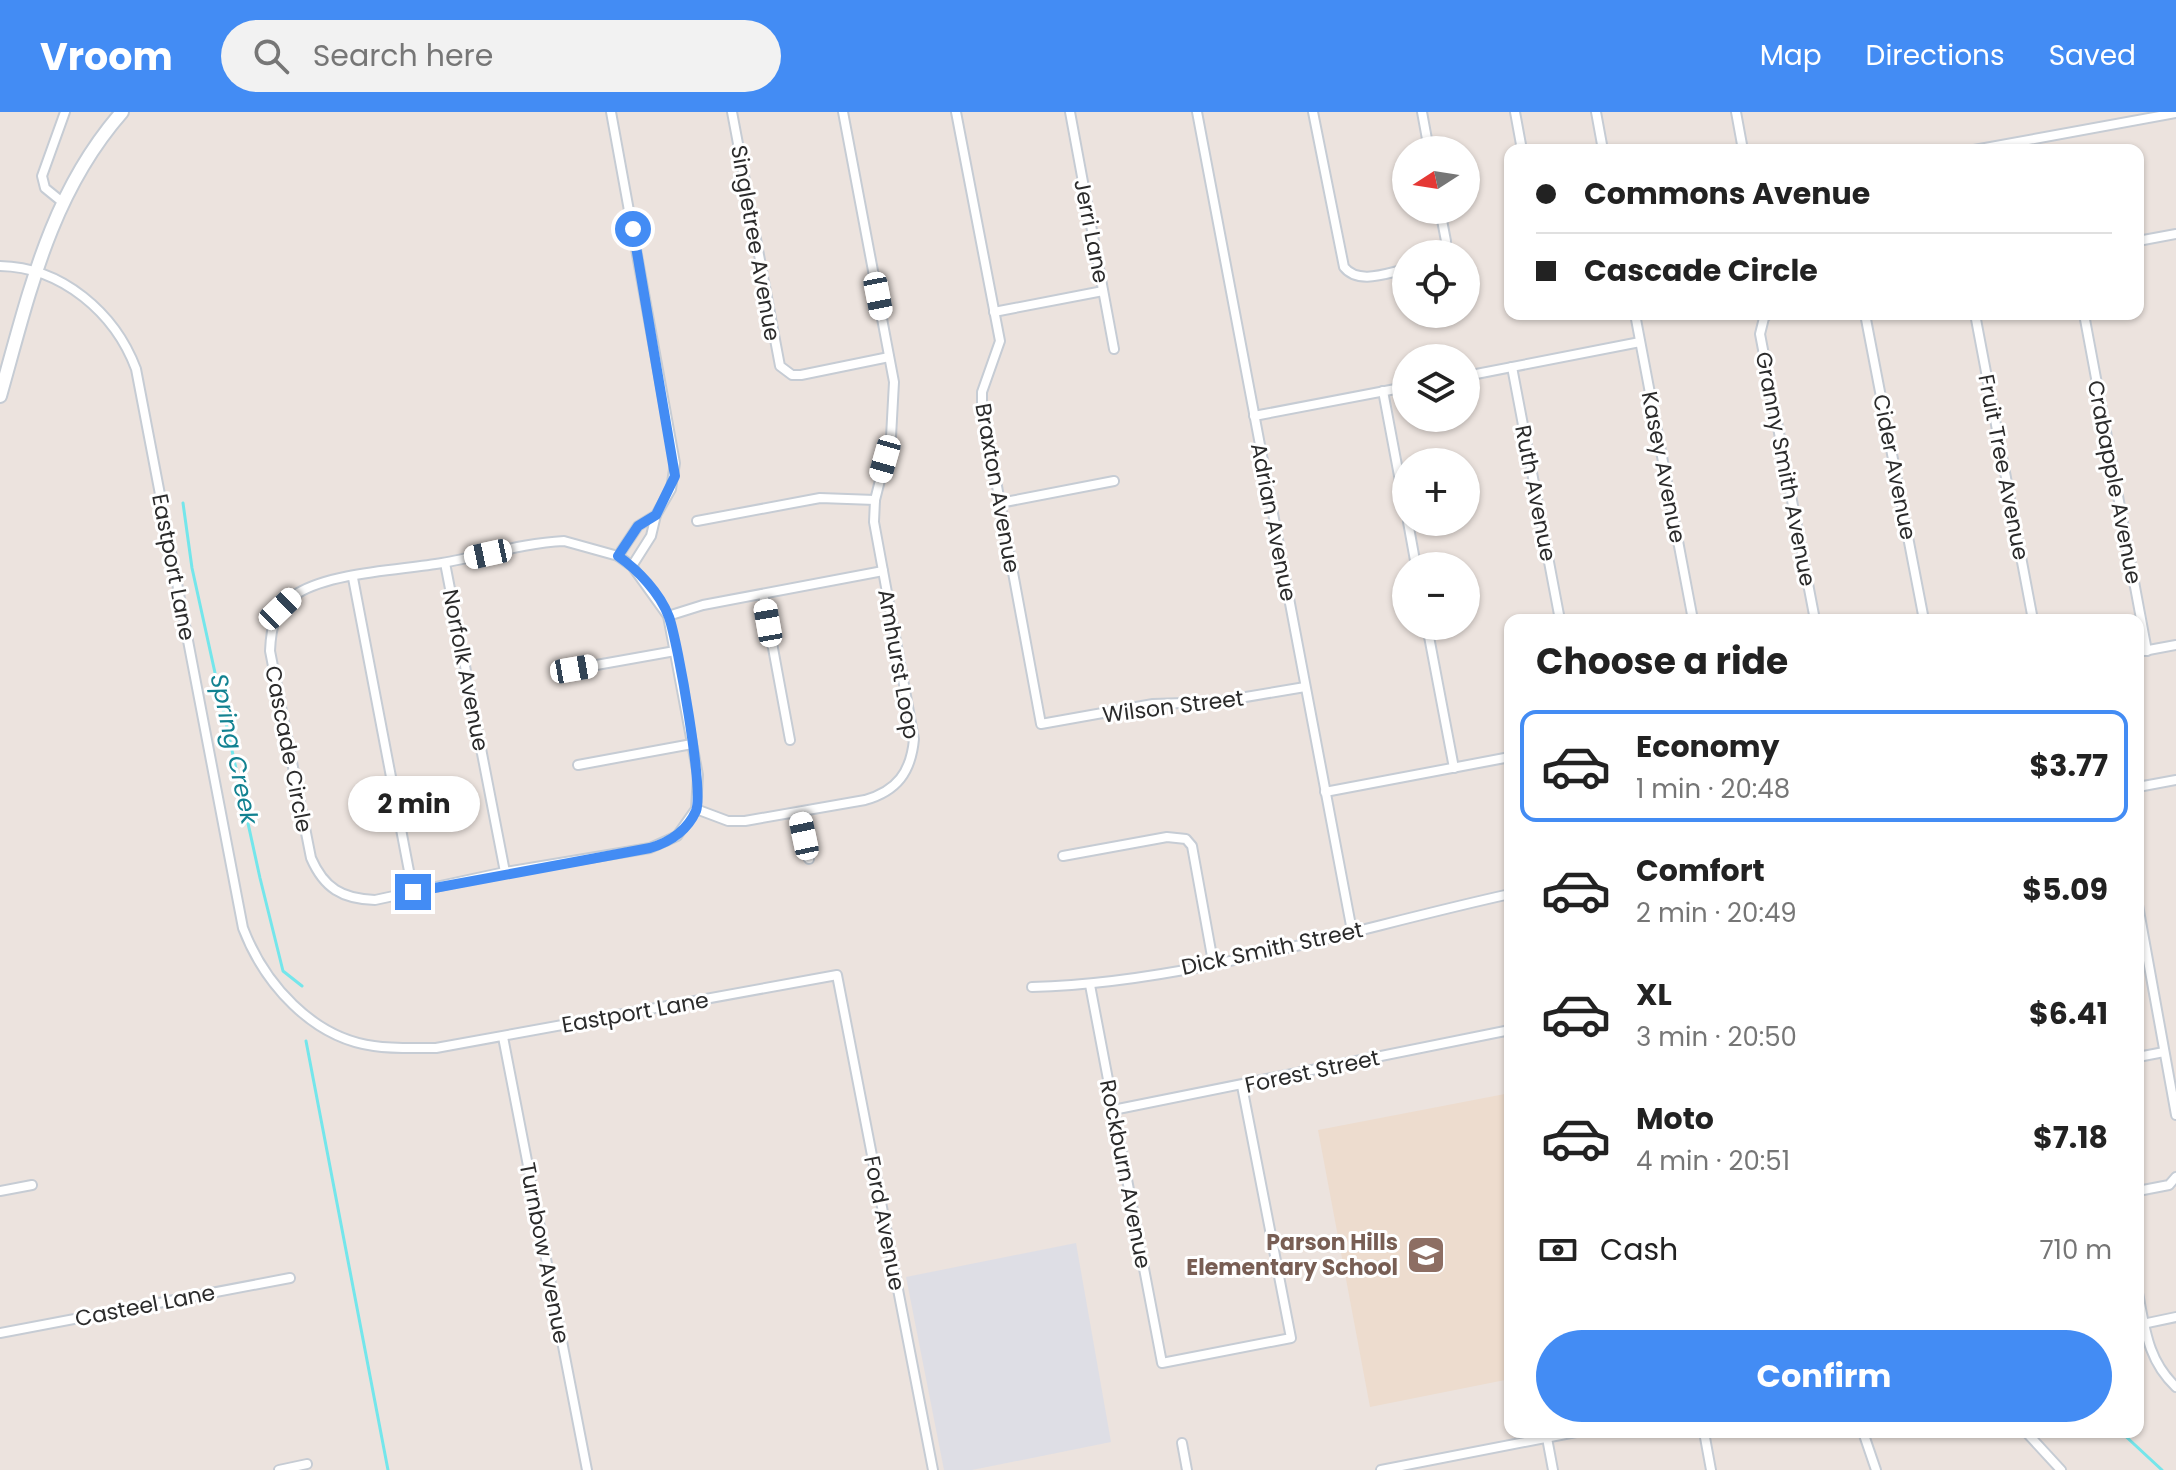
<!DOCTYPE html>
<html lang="en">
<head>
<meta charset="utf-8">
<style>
  body { margin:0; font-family:Poppins,sans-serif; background:#f2f2f2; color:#222; height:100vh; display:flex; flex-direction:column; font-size:30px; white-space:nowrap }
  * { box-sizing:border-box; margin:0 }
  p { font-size:26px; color:#767676 }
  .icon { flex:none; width:44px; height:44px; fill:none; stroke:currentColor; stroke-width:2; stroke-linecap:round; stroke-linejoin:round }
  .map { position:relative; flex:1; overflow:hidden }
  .drawer { position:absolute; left:1504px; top:502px; width:640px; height:824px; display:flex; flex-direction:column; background:#fff; border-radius:16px; box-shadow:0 2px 6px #0004 }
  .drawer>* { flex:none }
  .hud { position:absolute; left:1504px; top:32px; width:640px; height:176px; border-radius:16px; box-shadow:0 2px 6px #0004; display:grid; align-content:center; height:176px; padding:0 32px; background:#fff }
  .needle { width:52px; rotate:258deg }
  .tools { position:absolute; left:1392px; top:24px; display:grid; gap:16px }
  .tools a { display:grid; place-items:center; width:88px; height:88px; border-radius:50%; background:#fff; box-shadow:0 2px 6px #0004; font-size:40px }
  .end { position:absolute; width:36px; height:36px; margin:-18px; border:10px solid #438cf4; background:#fff; box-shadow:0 0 0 4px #fff }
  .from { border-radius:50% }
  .bubble { position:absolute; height:56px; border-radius:28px; background:#fff; box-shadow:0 2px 6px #0004; font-size:26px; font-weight:700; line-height:56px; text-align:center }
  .car { position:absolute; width:24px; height:48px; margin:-24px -12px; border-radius:10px; box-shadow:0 0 6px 2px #0007; background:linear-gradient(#fff 24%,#345 0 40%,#fff 0 76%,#345 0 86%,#fff 0) }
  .hud b { display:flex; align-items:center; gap:28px; height:76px; font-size:30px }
  .hud b+b { border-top:2px solid #e0e0e0 }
  .hud i { width:20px; height:20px; background:#222 }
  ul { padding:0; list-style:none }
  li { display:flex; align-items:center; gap:24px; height:112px; margin:0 16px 12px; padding:0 16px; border:4px solid transparent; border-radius:16px }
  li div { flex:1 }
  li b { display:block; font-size:30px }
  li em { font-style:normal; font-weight:700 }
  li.on { border-color:#438cf4 }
  li>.icon { width:72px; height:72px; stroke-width:1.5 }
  h2 { padding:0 32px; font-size:36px; line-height:96px }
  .pay { display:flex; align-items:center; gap:20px; height:88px; padding:0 32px; font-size:30px }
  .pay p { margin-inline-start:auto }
  .cta { display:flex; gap:16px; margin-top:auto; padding:16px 32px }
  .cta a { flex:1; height:92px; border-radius:48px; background:#438cf4; color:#fff; font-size:32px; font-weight:700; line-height:92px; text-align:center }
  header { display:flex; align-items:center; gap:48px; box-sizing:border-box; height:112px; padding:0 40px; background:#438cf4; color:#fff }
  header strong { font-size:38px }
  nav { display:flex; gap:44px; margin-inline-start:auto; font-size:28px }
  .search { width:560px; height:72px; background:#f2f2f2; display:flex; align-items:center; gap:20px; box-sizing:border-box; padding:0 28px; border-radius:44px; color:#767676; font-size:30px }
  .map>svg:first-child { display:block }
  .industrial { fill:#dedee5 }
  .education { fill:#eddcce }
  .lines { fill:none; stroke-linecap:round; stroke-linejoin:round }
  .stream { stroke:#74e6eb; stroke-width:3 }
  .minor-casing { stroke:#c6ccd4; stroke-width:12 }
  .secondary-casing { stroke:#c6ccd4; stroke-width:16 }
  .minor { stroke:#fff; stroke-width:8 }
  .secondary { stroke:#fff; stroke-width:12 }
  .route { stroke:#438cf4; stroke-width:10 }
  .labels { text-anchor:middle; stroke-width:6; stroke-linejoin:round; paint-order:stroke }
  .street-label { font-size:22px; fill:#2b2b2b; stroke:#fff }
  .education-label { font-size:22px; font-weight:bold; fill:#785e54; stroke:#fff; text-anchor:end }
  .water-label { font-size:24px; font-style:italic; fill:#128291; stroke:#fff }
</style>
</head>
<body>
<header>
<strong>Vroom</strong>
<div class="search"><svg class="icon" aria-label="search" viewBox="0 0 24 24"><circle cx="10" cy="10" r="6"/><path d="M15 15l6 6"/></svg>Search here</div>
<nav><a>Map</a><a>Directions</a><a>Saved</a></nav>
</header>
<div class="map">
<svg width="2176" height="1358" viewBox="0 0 2176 1358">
  <rect width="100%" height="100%" fill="#ece3de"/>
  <path class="industrial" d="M1076 1131 1111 1330 972 1358H944L906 1165Z"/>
  <path class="education" d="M1510 981V1267L1370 1295 1318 1018Z"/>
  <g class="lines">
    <g class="stream">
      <path d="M183 391 192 456 260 766 283 859 302 874"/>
      <path d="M306 929 388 1358"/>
      <path d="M2121 1320 2162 1358"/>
    </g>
    <defs>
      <g id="minor">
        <path d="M611 0 675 351 671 377 656 403 651 424 632 454"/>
        <path d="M732 0 780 254 792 263H801L889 245"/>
        <path d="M956 0 1000 229 982 280V293L1041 612 1153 592 1216 590 1305 575"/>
        <path d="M1070 0 1114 237"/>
        <path d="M1197 0 1352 819"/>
        <path d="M1313 0 1344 155C1358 173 1387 161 1406 157"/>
        <path d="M1422 0 1429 38"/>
        <path d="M1515 0 1522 38"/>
        <path d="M1596 0 1603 38"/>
        <path d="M1736 0 1743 38"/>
        <path d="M1974 38 2176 1"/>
        <path d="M61 89 45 76 42 64 65 0"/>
        <path d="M1440 98 1446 129 1444 142"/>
        <path d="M2138 129 2176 122"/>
        <path d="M0 154C62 155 115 201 136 257L243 816C264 871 312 926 374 934 394 937 415 936 436 936L837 863 933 1358"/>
        <path d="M994 200 1103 179"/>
        <path d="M1635 202 1693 508"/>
        <path d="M1768 202 1764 206 1760 222 1815 508"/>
        <path d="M1865 202 1924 508"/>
        <path d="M1975 202 2033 508"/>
        <path d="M2084 202 2147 539"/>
        <path d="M1512 255 1560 508"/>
        <path d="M1466 264 1640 230"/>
        <path d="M1383 279 1406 401"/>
        <path d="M1254 304 1406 275"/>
        <path d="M1000 391 1114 369"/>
        <path d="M697 409 820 386 875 388"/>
        <path d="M1408 410 1416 454"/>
        <path d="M564 429 618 444 632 454 668 504 698 663 696 697 677 724 650 736 505 760 375 788C342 787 324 776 311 746L270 539C271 515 275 494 298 481 333 460 401 458 442 451 483 444 523 431 564 429Z"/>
        <path d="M618 444 638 414 656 403"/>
        <path d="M445 451 505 760"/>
        <path d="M353 466 413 780"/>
        <path d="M763 482 790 628"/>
        <path d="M668 504 703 493 883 459"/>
        <path d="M1427 514 1454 656"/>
        <path d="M2138 540 2176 533"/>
        <path d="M574 557 675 539"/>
        <path d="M578 653 692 632"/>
        <path d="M2138 675 2176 668"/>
        <path d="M1325 680 1510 645"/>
        <path d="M696 697 728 709H745L865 688C897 679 911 660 914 627L874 410 875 388 891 325 894 270 843 0"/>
        <path d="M799 700 809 747"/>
        <path d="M1063 744 1167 725 1186 727 1192 734 1213 850"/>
        <path d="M2138 793 2176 1003"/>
        <path d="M1090 873 1162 1251 1291 1226 1242 974"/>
        <path d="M1032 875C1190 871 1355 816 1510 782"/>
        <path d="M503 925 587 1358"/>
        <path d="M2138 945 2164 940"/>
        <path d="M1113 998 1510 918"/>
        <path d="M0 1079 32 1073"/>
        <path d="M2138 1079 2169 1073 2176 1065"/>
        <path d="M2138 1181C2145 1217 2148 1249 2176 1275"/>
        <path d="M2138 1213 2176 1205"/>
        <path d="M0 1221 290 1166"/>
        <path d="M1704 1320 1711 1358"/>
        <path d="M1863 1320 1876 1358"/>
        <path d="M2026 1320 2061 1358"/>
        <path d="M1547 1326 1553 1358"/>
        <path d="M1182 1331 1187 1358"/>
        <path d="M279 1358 307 1352"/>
        <path d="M1381 1358 1576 1320"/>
      </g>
      <path id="secondary" d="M0 284C29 182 50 82 122 0"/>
    </defs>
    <use href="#minor" class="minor-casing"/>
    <use href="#secondary" class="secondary-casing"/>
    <use href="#minor" class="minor"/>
    <use href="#secondary" class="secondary"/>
  </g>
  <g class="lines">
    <path class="route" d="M413 780 650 736C670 730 687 719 696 699 704 678 678 531 669 505 660 481 638 458 618 444L638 414 656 403 675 364 633 117"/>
  </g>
  <defs>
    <symbol id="school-square" viewBox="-11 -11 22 22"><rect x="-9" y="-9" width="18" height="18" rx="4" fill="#8d6e63" stroke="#fff"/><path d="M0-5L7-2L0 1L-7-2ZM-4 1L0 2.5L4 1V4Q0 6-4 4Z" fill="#fff"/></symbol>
  </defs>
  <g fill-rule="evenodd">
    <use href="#school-square" x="1404" y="1121" width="44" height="44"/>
  </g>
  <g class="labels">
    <g class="street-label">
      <text transform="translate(1092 119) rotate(79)" y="8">Jerri Lane</text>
      <text transform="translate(756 131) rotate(80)" y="8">Singletree Avenue</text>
      <text transform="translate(1664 355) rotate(79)" y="8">Kasey Avenue</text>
      <text transform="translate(1895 355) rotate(79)" y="8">Cider Avenue</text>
      <text transform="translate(2004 355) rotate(79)" y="8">Fruit Tree Avenue</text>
      <text transform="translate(1786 357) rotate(79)" y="8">Granny Smith Avenue</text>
      <text transform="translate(2115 370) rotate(79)" y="8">Crabapple Avenue</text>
      <text transform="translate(998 376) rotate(80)" y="8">Braxton Avenue</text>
      <text transform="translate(1536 381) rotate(79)" y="8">Ruth Avenue</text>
      <text transform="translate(1274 410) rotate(79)" y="8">Adrian Avenue</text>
      <text transform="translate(174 455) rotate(79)" y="8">Eastport Lane</text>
      <text transform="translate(899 552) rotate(80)" y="8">Amhurst Loop</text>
      <text transform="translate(466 558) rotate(79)" y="8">Norfolk Avenue</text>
      <text transform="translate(1173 594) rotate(-7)" y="8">Wilson Street</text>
      <text transform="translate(289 637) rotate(79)" y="8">Cascade Circle</text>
      <text transform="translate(1272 836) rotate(-12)" y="8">Dick Smith Street</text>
      <text transform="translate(635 900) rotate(-10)" y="8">Eastport Lane</text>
      <text transform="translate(1312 959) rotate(-12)" y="8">Forest Street</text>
      <text transform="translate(1126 1062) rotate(79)" y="8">Rockburn Avenue</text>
      <text transform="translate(885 1111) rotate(79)" y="8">Ford Avenue</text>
      <text transform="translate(545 1141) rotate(79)" y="8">Turnbow Avenue</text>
      <text transform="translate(145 1193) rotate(-11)" y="8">Casteel Lane</text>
    </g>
    <g class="education-label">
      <text x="1398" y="1138">Parson Hills<tspan x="1398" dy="25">Elementary School</tspan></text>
    </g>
    <g class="water-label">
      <text transform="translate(234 637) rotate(78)" y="8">Spring Creek</text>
    </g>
  </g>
</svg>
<div class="tools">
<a><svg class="needle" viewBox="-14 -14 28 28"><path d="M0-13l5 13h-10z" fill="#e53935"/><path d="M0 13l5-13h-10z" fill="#767676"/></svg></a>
<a><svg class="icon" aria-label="locate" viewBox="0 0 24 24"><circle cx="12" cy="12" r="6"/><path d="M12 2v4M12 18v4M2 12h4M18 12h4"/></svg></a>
<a><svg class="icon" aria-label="layers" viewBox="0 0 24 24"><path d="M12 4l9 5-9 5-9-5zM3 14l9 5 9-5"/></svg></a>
<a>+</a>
<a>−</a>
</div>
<i class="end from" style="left:633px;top:117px"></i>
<i class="end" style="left:413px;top:780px"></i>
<div class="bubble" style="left:348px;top:664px;width:132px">2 min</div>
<i class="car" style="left:878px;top:184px;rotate:169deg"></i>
<i class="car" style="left:885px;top:347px;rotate:196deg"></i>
<i class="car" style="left:488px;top:442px;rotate:258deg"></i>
<i class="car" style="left:280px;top:497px;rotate:46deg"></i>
<i class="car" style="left:768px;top:511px;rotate:350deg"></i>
<i class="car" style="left:574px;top:557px;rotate:80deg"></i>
<i class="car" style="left:804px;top:724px;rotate:348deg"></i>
<div class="hud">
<b><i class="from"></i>Commons Avenue</b>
<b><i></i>Cascade Circle</b>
</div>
<section class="drawer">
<h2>Choose a ride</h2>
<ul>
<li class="on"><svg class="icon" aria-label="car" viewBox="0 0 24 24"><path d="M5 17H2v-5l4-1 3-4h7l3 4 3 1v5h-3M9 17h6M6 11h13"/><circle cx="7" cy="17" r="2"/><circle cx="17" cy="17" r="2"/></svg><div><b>Economy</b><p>1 min · 20:48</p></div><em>$3.77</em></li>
<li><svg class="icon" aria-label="car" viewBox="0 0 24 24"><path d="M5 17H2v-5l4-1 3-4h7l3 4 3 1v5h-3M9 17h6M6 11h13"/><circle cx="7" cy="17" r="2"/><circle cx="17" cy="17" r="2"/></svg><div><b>Comfort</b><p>2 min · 20:49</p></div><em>$5.09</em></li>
<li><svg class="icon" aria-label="car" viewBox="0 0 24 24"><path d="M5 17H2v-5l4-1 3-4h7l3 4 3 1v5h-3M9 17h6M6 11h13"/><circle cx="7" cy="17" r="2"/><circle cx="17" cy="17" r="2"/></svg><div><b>XL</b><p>3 min · 20:50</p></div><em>$6.41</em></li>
<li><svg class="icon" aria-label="car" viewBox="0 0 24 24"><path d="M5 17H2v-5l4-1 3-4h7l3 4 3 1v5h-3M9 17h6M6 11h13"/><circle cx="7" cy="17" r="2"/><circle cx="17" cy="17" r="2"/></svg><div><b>Moto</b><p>4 min · 20:51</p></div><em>$7.18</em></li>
</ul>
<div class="pay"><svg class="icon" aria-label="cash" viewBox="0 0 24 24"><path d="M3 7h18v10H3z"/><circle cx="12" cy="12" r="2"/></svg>Cash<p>710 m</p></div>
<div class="cta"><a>Confirm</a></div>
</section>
</div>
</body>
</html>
